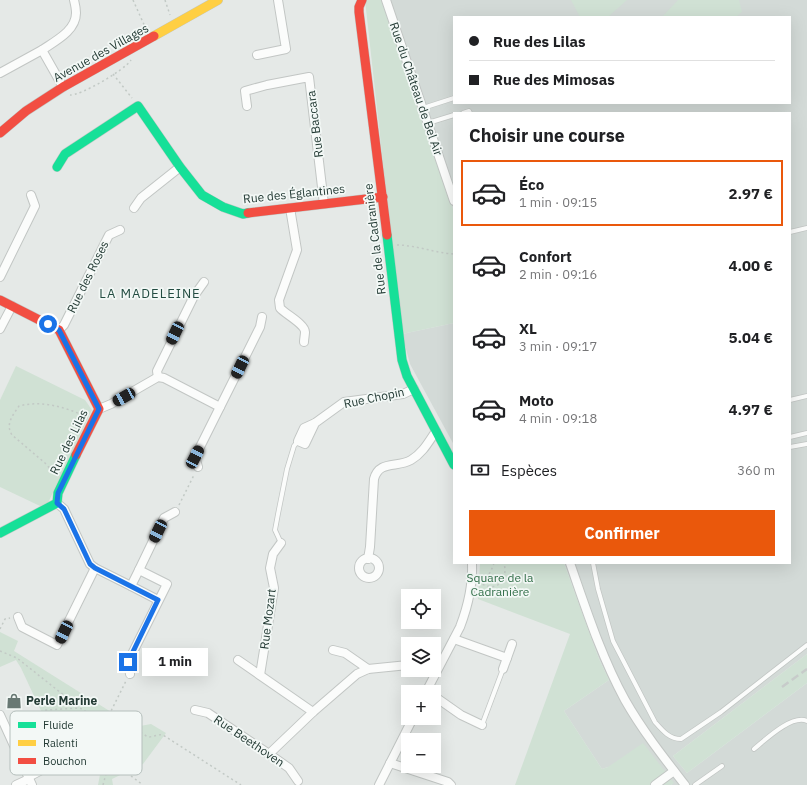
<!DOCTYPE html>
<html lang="fr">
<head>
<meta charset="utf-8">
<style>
  body { margin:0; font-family:"IBM Plex Sans",sans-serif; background:#f6f6f6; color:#202124; height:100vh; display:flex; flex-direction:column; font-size:15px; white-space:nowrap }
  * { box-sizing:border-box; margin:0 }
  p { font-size:13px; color:#757577 }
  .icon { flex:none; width:22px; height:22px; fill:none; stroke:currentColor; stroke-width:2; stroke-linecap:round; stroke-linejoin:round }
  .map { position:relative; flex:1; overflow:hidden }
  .panel { position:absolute; left:453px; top:112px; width:338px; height:452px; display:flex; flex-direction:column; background:#fff; border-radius:0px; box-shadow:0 4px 16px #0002 }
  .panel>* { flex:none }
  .banner { position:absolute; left:453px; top:16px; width:338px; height:88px; border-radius:0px; box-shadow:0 4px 16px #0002; display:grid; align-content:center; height:88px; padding:0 16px; background:#fff }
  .buttons { position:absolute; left:401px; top:589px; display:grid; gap:8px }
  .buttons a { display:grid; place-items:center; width:40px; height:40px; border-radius:0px; background:#fff; box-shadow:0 4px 16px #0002; font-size:20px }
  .end { position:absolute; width:18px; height:18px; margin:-9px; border:5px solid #1a73e8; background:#fff; box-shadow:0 0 0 2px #fff }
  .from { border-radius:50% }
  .bubble { position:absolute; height:28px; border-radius:0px; background:#fff; box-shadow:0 4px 16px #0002; font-size:13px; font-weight:700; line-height:28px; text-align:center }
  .car { position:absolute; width:12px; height:24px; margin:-12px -6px; border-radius:5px; box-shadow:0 0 3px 1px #0007; background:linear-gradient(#222 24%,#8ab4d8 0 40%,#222 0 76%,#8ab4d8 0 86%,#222 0) }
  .banner b { display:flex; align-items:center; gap:14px; height:38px; font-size:15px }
  .banner b+b { border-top:1px solid #e0e0e0 }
  .banner i { width:10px; height:10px; background:#202124 }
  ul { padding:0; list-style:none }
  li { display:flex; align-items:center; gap:12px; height:66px; margin:0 8px 6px; padding:0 8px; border:2px solid transparent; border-radius:0px }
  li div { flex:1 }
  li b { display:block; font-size:15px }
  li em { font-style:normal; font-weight:700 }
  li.selected { border-color:#ea580c }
  li>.icon { width:36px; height:36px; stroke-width:1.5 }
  h2 { padding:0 16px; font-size:18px; line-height:48px }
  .pay { display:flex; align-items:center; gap:10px; height:44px; padding:0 16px; font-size:15px }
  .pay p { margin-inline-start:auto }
  .button { display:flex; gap:8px; margin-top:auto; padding:8px 16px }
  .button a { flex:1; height:46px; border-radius:0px; background:#ea580c; color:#fff; font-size:16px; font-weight:700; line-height:46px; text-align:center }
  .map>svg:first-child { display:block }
  .built { fill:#d3dad7; fill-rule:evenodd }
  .green { fill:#d0e1d4 }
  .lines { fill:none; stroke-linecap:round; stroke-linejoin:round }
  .lane-casing { stroke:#c2c6c4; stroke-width:5.5 }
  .street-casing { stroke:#c2c6c4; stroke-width:10 }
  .fast-casing { stroke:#c0c7c4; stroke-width:10 }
  .slow-casing { stroke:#c0c7c4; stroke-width:10 }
  .jam-casing { stroke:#c0c7c4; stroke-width:10 }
  .path { stroke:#c2c9c5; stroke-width:1.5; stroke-dasharray:2 3; stroke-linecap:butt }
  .lane { stroke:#fbfcfb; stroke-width:4 }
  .street { stroke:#fbfcfb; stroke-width:8 }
  .fast { stroke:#16e098; stroke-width:9 }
  .slow { stroke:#ffcf43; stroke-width:9 }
  .jam { stroke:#f24e42; stroke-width:9 }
  .rail { stroke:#c7cbca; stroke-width:2.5; stroke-dasharray:8 4; stroke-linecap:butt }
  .route { stroke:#1a73e8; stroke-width:5 }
  .labels { text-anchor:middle; stroke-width:3.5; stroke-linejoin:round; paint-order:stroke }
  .street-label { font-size:12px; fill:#243b35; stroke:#f3f8f6 }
  .park-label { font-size:12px; fill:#326f49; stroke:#f3f8f6 }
  .poi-label { font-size:12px; font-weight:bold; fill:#243b35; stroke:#f3f8f6; text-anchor:start }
  .neighbourhood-label { font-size:13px; letter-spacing:1px; fill:#224c41; stroke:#f3f8f6 }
  .key { fill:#f3f8f6; stroke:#b5bfbc; stroke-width:1 }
  .key-label { font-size:11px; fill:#243b35 }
</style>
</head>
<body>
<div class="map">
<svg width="807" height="785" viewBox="0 0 807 785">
  <rect width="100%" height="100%" fill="#e5e9e7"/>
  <g class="built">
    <path d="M384 0H807V654L673 756 687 773 807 683V785H671L673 783 608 767 602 769 564 711 609 680 599 659 564 563H790V113H454V212ZM454 17H790V103H454Z"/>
    <path d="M454 323V445L410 364 402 334Z"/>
  </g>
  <g class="green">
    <path d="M365 0H384L454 212V323L402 334Z"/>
    <path d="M571 0H627L608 17H580Z"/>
    <path d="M678 0H739L742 12 736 17H662Z"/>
    <path d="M16 366 85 400 92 410 48 503 40 506 0 487V400Z"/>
    <path d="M480 563H564L599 659 609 680 564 711 602 769 608 767 643 743 674 783 671 785H515L570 634 478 599Z"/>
    <path d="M0 632 18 641 14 651 135 727 151 724 166 733 143 764 112 779 113 785H98L106 743 68 720 47 711 42 713 21 668 16 660 0 667Z"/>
    <path d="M807 654V683L687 773 673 756Z"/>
  </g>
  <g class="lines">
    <defs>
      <g id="lane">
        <path d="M423 108 454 98"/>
        <path d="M463 113 469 111 470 113"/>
        <path d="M428 123 454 115"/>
        <path d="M790 232 807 228"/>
        <path d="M790 400 807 396"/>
        <path d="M790 437 807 433"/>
        <path d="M790 447 807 444"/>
        <path d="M281 543 275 530 278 514 287 469 294 446 298 441"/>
        <path d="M593 563 598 589 613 641 655 722C662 730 669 739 681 739L721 712 807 645"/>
        <path d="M482 725 503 669"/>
        <path d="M754 749C765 740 792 714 807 721"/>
        <path d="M29 779 50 768 45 758"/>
        <path d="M695 785 722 766"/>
      </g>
      <g id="street">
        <path d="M386 0 454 201"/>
        <path d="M42 50C55 41 76 31 76 13 76 9 75 4 74 0"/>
        <path d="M257 55 286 49 278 0"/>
        <path d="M0 73 42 50 63 87"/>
        <path d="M247 106 245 91 267 85 309 77 324 204"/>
        <path d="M134 208 141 198 180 167"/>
        <path d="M290 208 297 250 279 300 280 308C285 314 305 324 305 332 305 335 304 339 304 342"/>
        <path d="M0 277 35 206 31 195"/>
        <path d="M0 329 12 306"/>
        <path d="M59 330 64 325 109 235 120 230"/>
        <path d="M158 377 157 371 194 296 204 282"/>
        <path d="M99 409 111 404 158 377 164 378 220 407"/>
        <path d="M315 423 305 444 298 441 304 428 315 423 344 402 403 394 414 389"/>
        <path d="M198 467 195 457 260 327 262 317"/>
        <path d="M57 503 64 509 90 564 95 568 131 586"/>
        <circle cx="369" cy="568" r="10"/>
        <path d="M368 559 370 547 374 479C379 460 397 468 411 460 423 453 429 441 436 431"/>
        <path d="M570 563C586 609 601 656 625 700 642 730 664 758 685 785"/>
        <path d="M139 570 131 586 158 600"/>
        <path d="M18 617 22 627 57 645 95 568"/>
        <path d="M454 639 507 658"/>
        <path d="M333 650 345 653 368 669"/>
        <path d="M238 660 313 712"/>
        <path d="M503 669 512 644"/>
        <path d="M130 674 128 662 167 584 139 570 164 518 175 512"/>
        <path d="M260 675 274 588 270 568 273 554 281 543"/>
        <path d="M426 692 460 627C468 606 473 585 472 563"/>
        <path d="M434 696 461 715 482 725"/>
        <path d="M195 710 208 713 269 754 289 768 298 781"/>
        <path d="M0 715 32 785"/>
        <path d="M269 754 313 712 357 674 368 669 408 665"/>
        <path d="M390 763 448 782 451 785"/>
        <path d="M16 785 29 779"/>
        <path d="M379 785 413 718"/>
        <path d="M655 785 674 771"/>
      </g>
      <g id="fast">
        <path d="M57 167 65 154 138 106 180 167 202 195 223 207 243 214 248 213"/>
        <path d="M387 235 402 360 407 376 454 465"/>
        <path d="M0 533 57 503 58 493 76 455"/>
      </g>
      <path id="slow" d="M154 36 218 0"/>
      <g id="jam">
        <path d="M362 0 359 7V12L387 235"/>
        <path d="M0 133 26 111 63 87 154 36"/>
        <path d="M248 213 383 197"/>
        <path d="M0 300 59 330 99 409 76 455"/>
      </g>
    </defs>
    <use href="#lane" class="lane-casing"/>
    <use href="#street" class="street-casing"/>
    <use href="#fast" class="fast-casing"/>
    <use href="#slow" class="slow-casing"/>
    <use href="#jam" class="jam-casing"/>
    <g class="path">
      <path d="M133 0 146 29"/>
      <path d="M165 0 170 15"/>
      <path d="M113 74 132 98"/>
      <path d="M70 95C80 96 125 70 131 60"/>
      <path d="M397 245C416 245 435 253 454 254"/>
      <path d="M56 475 45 463 12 435C5 424 13 415 19 406 42 400 64 407 85 416"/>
      <path d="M179 505 194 475"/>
      <path d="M494 563 491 571 482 584C499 592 508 579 504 563"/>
      <path d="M0 629 5 619 10 618"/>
      <path d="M0 651 17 658 80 708"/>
      <path d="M109 715 126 681"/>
      <path d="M13 724 46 710 80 708 105 723 109 715 111 714 148 737C153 737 157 734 163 735L241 785"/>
      <path d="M52 759 109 736"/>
      <path d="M111 761 143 785"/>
      <path d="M103 785 114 744 105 723"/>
    </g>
    <use href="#lane" class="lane"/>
    <use href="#street" class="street"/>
    <use href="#fast" class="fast"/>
    <use href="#slow" class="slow"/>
    <use href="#jam" class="jam"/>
    <path class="rail" d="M782 687 807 669"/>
  </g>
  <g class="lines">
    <path class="route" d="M48 324 59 330 99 409 58 493 57 503 64 509 90 564 95 568 158 600 128 662"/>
  </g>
  <defs>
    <symbol id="shop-bare" viewBox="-9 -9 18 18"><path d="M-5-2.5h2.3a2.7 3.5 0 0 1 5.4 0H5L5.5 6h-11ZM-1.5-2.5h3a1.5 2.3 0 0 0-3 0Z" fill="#687873" stroke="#f3f8f6" stroke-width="2.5" paint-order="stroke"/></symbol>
  </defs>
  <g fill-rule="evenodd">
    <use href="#shop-bare" x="3" y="690" width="22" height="22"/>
  </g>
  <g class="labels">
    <g class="street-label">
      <text transform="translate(101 53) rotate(-29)" y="4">Avenue des Villages</text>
      <text transform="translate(416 89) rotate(71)" y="4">Rue du Château de Bel Air</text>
      <text transform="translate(315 124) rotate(-97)" y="4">Rue Baccara</text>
      <text transform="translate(294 194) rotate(-6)" y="4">Rue des Églantines</text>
      <text transform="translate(375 239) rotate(-97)" y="4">Rue de la Cadranière</text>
      <text transform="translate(88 277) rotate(-64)" y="4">Rue des Roses</text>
      <text transform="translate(374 398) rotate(-12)" y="4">Rue Chopin</text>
      <text transform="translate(69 442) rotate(-64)" y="4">Rue des Lilas</text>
      <text transform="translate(268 619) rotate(-83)" y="4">Rue Mozart</text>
      <text transform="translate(249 741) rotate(34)" y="4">Rue Beethoven</text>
    </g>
    <g class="park-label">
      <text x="500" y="582">Square de la<tspan x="500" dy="14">Cadranière</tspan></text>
    </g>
    <g class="poi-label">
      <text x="26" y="705">Perle Marine</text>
    </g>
    <g class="neighbourhood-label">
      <text x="150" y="298">LA MADELEINE</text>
    </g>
  </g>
  <rect x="10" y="711" width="132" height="64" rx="6" class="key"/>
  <rect x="18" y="722" width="18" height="6" fill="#16e098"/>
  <rect x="18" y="740" width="18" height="6" fill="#ffcf43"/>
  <rect x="18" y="758" width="18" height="6" fill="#f24e42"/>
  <g class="key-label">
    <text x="43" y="729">Fluide</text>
    <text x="43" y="747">Ralenti</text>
    <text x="43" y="765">Bouchon</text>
  </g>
</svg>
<div class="buttons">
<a><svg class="icon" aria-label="locate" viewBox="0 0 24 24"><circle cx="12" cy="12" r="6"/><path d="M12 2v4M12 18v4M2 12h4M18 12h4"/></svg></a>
<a><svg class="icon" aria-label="layers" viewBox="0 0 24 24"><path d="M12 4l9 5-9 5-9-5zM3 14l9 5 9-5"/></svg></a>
<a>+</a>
<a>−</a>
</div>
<i class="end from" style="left:48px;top:324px"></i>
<i class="end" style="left:128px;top:662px"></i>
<div class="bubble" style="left:142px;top:648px;width:66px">1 min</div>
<i class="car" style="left:175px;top:333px;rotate:206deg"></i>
<i class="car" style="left:240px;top:367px;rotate:206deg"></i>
<i class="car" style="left:124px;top:397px;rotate:241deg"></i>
<i class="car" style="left:195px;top:457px;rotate:27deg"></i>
<i class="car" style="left:158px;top:531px;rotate:206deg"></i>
<i class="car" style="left:64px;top:632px;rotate:206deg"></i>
<div class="banner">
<b><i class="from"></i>Rue des Lilas</b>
<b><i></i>Rue des Mimosas</b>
</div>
<section class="panel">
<h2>Choisir une course</h2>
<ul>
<li class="selected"><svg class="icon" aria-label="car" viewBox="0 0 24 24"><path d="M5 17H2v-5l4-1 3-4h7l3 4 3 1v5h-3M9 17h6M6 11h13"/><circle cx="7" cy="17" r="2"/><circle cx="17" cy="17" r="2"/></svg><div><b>Éco</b><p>1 min · 09:15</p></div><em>2.97 €</em></li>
<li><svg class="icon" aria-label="car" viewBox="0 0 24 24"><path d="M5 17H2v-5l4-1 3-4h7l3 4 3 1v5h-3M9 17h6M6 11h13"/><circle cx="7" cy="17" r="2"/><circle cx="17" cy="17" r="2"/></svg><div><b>Confort</b><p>2 min · 09:16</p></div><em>4.00 €</em></li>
<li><svg class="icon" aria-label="car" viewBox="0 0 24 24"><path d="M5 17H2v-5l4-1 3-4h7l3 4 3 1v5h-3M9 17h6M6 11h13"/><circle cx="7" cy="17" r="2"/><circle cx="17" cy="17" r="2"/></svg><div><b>XL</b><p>3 min · 09:17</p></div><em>5.04 €</em></li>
<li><svg class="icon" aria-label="car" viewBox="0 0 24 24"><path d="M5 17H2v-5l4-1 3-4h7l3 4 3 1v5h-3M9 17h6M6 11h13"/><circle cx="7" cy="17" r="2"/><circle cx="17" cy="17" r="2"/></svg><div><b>Moto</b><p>4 min · 09:18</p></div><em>4.97 €</em></li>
</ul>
<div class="pay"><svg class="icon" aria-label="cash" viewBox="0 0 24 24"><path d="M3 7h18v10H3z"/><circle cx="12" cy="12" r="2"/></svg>Espèces<p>360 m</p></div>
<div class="button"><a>Confirmer</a></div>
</section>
</div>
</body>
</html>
